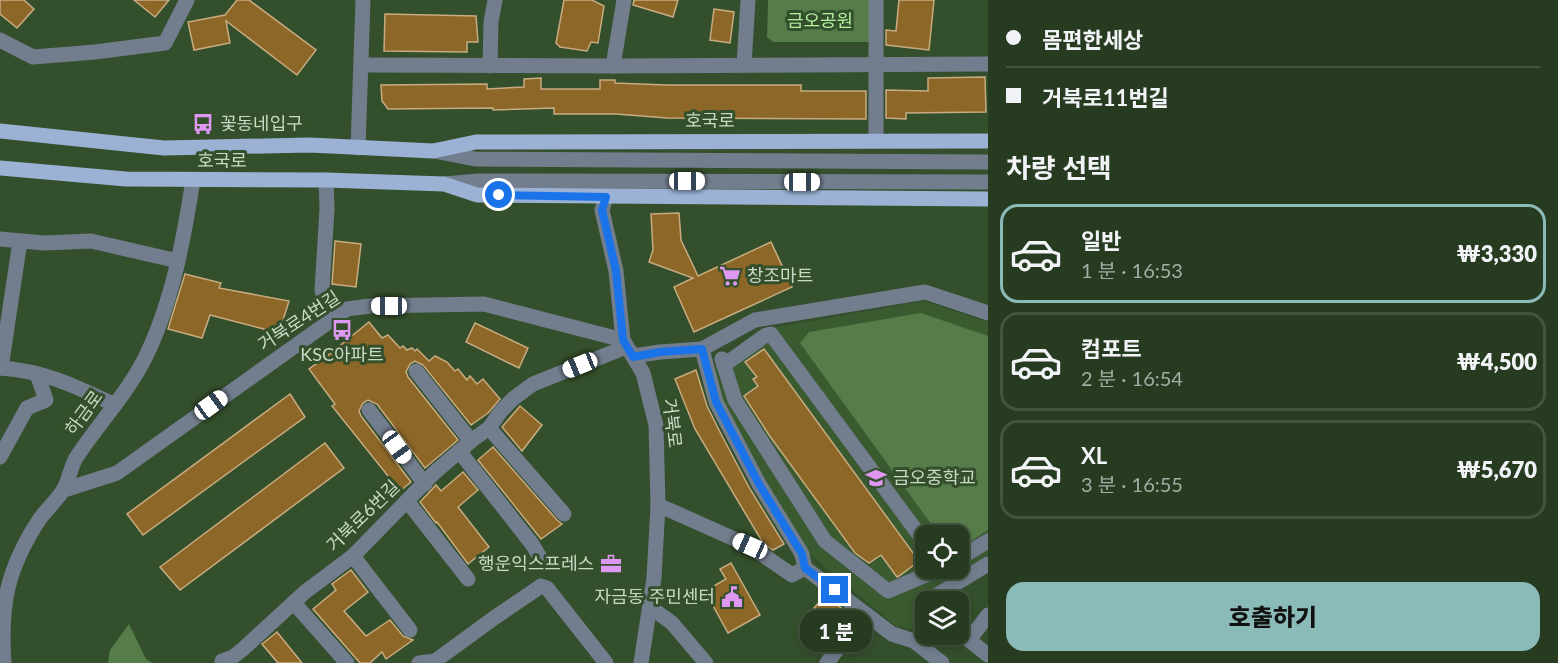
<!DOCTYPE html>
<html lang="ko">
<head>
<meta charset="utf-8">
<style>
  body { margin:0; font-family:Lato,"Noto Sans KR",sans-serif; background:#2f4229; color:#f1f3f6; height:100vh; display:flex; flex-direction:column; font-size:22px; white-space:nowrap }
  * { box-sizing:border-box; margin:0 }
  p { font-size:20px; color:#a4ada5 }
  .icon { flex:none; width:33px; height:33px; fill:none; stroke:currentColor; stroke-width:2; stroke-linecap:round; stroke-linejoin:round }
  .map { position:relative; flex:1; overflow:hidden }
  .sheet { display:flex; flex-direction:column; background:#273b20; width:570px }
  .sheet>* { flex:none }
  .guide { display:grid; align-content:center; height:132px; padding:0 18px; background:#273b20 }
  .fabs { position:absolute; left:915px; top:525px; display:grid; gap:12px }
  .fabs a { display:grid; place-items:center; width:54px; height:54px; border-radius:12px; background:#273b20; box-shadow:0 3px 9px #0003,0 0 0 2px #43553e; font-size:30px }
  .end { position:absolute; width:27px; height:27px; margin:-14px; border:8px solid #1a73e8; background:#fff; box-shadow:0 0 0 3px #fff }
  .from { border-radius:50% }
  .bubble { position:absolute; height:42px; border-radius:18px; background:#273b20; box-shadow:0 3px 9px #0003,0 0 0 2px #43553e; font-size:20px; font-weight:800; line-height:42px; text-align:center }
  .car { position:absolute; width:18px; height:36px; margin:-18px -9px; border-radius:8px; box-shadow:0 0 4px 2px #0007; background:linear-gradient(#fff 24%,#345 0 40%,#fff 0 76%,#345 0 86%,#fff 0) }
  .guide b { display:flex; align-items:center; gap:21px; height:57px; font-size:22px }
  .guide b+b { border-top:2px solid #43553e }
  .guide i { width:15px; height:15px; background:#f1f3f6 }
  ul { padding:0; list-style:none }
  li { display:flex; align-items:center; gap:18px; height:99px; margin:0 12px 9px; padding:0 6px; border:3px solid #43553e; border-radius:18px }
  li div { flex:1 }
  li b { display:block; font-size:22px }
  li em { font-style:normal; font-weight:800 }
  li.selected { border-color:#8bbbb9 }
  li>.icon { width:54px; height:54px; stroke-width:1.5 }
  h2 { padding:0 18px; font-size:27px; line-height:72px }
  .button { display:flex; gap:12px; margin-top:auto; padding:12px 18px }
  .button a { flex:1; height:69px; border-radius:18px; background:#8bbbb9; color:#111; font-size:24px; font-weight:800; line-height:69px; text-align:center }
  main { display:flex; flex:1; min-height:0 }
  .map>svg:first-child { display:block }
  .built { fill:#3a5a30; fill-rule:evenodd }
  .green { fill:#557c49 }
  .building { fill:#8c6728; stroke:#c8ac81; stroke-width:1.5 }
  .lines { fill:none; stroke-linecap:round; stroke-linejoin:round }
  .minor { stroke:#727d8e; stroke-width:15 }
  .major { stroke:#9bb2d5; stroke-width:15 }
  .route { stroke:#1a73e8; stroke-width:8 }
  .labels { text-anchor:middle; stroke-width:6; stroke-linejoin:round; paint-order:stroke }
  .park-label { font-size:18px; fill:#b2ee9e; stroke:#344f2b }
  .street-label { font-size:18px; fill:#cad9c5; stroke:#344f2b }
  .poi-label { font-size:18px; fill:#cad9c5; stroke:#344f2b; text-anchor:start }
</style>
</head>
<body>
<main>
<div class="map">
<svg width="988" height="663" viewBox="0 0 988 663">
  <rect width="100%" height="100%" fill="#344f2b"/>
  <path class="built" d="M924 301 988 322V555L923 595V604L925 607V622L915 629H907L901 625 898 628 810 554 730 421 712 367 755 332 760 330ZM926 536H958V568H926Z"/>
  <g class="green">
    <path d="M768 0H872V42H773L767 37Z"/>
    <path d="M921 313 988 336V530L959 549 958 536 939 535 800 343 809 332Z"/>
    <path d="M129 624 146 659 153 663H108L110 650Z"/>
  </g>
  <g class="building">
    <path d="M0 0H24L34 9 17 28 0 14Z"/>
    <path d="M134 0H169L155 17Z"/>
    <path d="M237 0H249L316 50 297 75 226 21 230 43 194 50 188 22 225 15Z"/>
    <path d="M564 0H592L604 6 598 43 591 42 587 51 560 47 556 43Z"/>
    <path d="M634 0H678L673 17 633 5Z"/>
    <path d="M899 0H934L929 50 886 45V30L896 31Z"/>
    <path d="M714 9 734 12 730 43 710 40Z"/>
    <path d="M385 14 476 16 478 42H467V52L384 51Z"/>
    <path d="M985 77 986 112 906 113V119L886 118V90L928 91V78Z"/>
    <path d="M541 78V89H600V80H615V83L666 85H801V91H866V119L667 118 616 114H554V108L493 110V108L388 109 382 101 381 85 487 84V89L524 87V79Z"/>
    <path d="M679 213 681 240 698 276 771 242 792 287 694 332 674 287 693 278 649 262 653 250 651 214Z"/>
    <path d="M335 241 361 244 356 287 332 284Z"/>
    <path d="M185 274 221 283 219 288 289 301 279 333 210 315 202 338 168 329Z"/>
    <path d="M369 322 382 338 388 335 400 348 403 346 407 350 412 348 415 351 417 349 429 361 435 356 447 362 455 371 458 369 467 380 470 376 477 384 483 379 500 399 488 413 471 425 423 365 415 361 410 364 406 372 408 377 458 440 425 468 377 404 368 400 363 403 359 411 361 416 411 482 400 491 332 406 335 404 309 369 327 356Z"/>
    <path d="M475 323 528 348 519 368 466 342Z"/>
    <path d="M764 349 919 561 899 576 897 577 881 555 869 563 855 553 769 435 744 396 758 386 753 379 757 377 745 362Z"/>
    <path d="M696 370 707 406 721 434 750 489 784 544 773 550 763 543 695 429 675 379Z"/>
    <path d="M290 394 305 417 143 535 127 514Z"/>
    <path d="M520 406 542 425 522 451 502 427Z"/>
    <path d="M325 443 344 468 180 590 160 567Z"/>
    <path d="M493 447 557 520 562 524 541 539 478 460Z"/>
    <path d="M463 472 478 490 458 507 489 547 468 564 437 522 436 523 420 502 436 485 441 491Z"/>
    <path d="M731 563 760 615 728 633 705 591 726 579 720 569Z"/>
    <path d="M351 570 368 592 344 611 366 636 390 620 403 636 413 640 386 659 382 652 370 663H360L313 609 336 590 332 584Z"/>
    <path d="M824 597H827L850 615 836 635 816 616 819 613 814 608Z"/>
    <path d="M277 632 302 663H278L262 644Z"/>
  </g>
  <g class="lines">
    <g class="minor">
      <path d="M876 0V140"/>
      <path d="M0 40 33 57 95 52 165 43 187 0"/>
      <path d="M363 65 613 66 988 64"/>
      <path d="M744 65 748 0"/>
      <path d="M490 66 491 22 495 0"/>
      <path d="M613 66 624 0"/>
      <path d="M358 148 363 0"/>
      <path d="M434 151 475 159 988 162"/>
      <path d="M326 180 327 209 322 290 330 320"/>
      <path d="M444 184 478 181 988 182"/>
      <path d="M606 197 602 210 616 271 623 340 643 373 656 425 658 505 654 578 641 663"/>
      <path d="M0 239 44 243 91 241 178 261"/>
      <path d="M702 349 716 402 759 484 802 554 805 568"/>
      <path d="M633 356 660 352 702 349 755 320 925 292 988 313"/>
      <path d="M722 359 735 400 825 541 888 591 942 568"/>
      <path d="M724 365 766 335 771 334 926 544"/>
      <path d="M0 368C45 371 75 386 115 405"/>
      <path d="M1 368 20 241"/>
      <path d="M416 371 471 441"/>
      <path d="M369 410 425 484"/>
      <path d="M489 428 564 514"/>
      <path d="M459 451 532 544 544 564"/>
      <path d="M0 457 27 408 46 400 37 374"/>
      <path d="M64 490 117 473 347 309 370 306 484 304 623 340"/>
      <path d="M407 501 468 579"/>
      <path d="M658 505 750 546 792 575 805 568 892 634 914 641 942 663"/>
      <path d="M353 556 410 630"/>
      <path d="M958 559 988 541"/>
      <path d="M926 602 988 564"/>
      <path d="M294 603 347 663"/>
      <path d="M650 607 672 623 706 663"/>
      <path d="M988 615 969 640 988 655"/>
      <path d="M4 663C0 605 7 569 39 520 46 510 55 502 62 492 69 482 70 468 76 458 98 424 128 393 146 356 172 303 184 238 193 180"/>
      <path d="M223 663 222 661 233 657 243 649 305 592 353 556 434 473 471 441 489 428 501 411 514 398 533 384 626 347"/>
      <path d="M419 663 435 661 494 618 541 586 547 588 606 663"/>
      <path d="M827 663 864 613"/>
    </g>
    <g class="major">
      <path d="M0 131 164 148 310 145 433 151 476 142 988 141"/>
      <path d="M0 168 126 179 326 180 444 184 477 195 988 199"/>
    </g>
  </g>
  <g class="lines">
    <path class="route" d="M499 195 606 197 602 210 616 271 623 340 633 357 660 352 702 349 716 402 759 484 802 554 805 568 835 590"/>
  </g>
  <defs>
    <symbol id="bus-bare" viewBox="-9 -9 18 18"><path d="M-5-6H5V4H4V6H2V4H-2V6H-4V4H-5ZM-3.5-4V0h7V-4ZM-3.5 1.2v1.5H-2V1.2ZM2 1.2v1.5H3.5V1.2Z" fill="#de98f2" stroke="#344f2b" stroke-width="2.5" paint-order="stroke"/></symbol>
    <symbol id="supermarket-bare" viewBox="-9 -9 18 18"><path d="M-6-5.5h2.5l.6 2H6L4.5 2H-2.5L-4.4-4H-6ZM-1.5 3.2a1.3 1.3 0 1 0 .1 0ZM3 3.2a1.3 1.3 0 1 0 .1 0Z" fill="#de98f2" stroke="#344f2b" stroke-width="2.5" paint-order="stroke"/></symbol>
    <symbol id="school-bare" viewBox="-9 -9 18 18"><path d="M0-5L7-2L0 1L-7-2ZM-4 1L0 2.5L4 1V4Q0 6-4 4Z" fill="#de98f2" stroke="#344f2b" stroke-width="2.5" paint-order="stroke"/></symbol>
    <symbol id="office-bare" viewBox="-9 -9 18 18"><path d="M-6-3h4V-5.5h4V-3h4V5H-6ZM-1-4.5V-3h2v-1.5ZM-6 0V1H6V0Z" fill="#de98f2" stroke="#344f2b" stroke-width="2.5" paint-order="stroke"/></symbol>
    <symbol id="civic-bare" viewBox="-9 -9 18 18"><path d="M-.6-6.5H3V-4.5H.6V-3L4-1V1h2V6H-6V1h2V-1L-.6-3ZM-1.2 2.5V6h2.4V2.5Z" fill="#de98f2" stroke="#344f2b" stroke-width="2.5" paint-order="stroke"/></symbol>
  </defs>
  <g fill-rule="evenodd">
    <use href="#bus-bare" x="188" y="109" width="30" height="30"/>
    <use href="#supermarket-bare" x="715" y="261" width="30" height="30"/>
    <use href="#bus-bare" x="327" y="315" width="30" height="30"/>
    <use href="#school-bare" x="861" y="463" width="30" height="30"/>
    <use href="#office-bare" x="596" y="549" width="30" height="30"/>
    <use href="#civic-bare" x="717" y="582" width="30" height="30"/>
  </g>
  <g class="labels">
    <g class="park-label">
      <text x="820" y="27">금오공원</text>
    </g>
    <g class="street-label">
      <text x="710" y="127">호국로</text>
      <text x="222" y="167">호국로</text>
      <text transform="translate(299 321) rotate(-33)" y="6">거북로4번길</text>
      <text transform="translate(84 413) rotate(-54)" y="6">하금로</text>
      <text transform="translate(672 423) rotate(83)" y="6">거북로</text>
      <text transform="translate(363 516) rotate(-44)" y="6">거북로6번길</text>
    </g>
    <g class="poi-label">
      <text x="220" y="130">꽃동네입구</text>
      <text x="747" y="282">창조마트</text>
      <text x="342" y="361" text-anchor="middle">KSC아파트</text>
      <text x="893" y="484">금오중학교</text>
      <text x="594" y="570" text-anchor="end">행운익스프레스</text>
      <text x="715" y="603" text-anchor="end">자금동 주민센터</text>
    </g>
  </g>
</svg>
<div class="fabs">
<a><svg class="icon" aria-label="locate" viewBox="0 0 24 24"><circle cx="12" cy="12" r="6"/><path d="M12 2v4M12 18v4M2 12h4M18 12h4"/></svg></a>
<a><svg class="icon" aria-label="layers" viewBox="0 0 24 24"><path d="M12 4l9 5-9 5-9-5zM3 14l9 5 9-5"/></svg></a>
</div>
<i class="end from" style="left:499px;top:195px"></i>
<i class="end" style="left:835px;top:590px"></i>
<div class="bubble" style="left:800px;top:610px;width:72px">1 분</div>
<i class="car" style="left:687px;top:181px;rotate:90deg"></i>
<i class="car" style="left:802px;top:182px;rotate:90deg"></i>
<i class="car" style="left:389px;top:306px;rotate:270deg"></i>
<i class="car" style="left:580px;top:365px;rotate:248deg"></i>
<i class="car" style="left:211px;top:405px;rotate:54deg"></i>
<i class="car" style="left:397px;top:447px;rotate:144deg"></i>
<i class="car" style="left:750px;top:546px;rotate:294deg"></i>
</div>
<section class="sheet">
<div class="guide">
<b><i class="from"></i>몸편한세상</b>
<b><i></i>거북로11번길</b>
</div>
<h2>차량 선택</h2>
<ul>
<li class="selected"><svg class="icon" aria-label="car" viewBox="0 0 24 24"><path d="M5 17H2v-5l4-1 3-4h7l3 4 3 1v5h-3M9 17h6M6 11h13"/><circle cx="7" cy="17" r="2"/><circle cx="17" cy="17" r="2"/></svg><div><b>일반</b><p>1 분 · 16:53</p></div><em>₩3,330</em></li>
<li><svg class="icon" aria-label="car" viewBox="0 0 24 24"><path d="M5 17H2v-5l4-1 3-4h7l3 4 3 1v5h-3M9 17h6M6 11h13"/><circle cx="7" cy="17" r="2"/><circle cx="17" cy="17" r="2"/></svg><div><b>컴포트</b><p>2 분 · 16:54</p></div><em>₩4,500</em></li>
<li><svg class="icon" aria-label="car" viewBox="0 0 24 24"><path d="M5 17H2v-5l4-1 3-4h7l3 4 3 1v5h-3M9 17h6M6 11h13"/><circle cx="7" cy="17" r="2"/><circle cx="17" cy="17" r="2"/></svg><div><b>XL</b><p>3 분 · 16:55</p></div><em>₩5,670</em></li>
</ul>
<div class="button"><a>호출하기</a></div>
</section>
</main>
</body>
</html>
